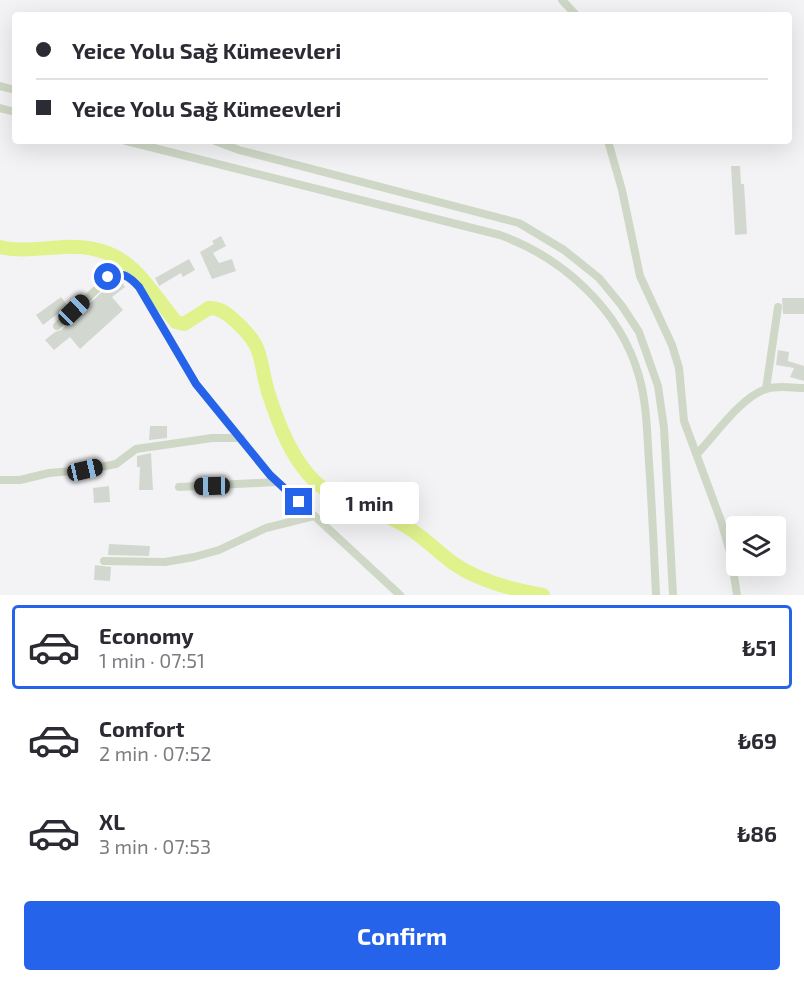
<!DOCTYPE html>
<html lang="en">
<head>
<meta charset="utf-8">
<style>
  body { margin:0; font-family:"Exo 2",sans-serif; background:#f2f2f3; color:#2b2b33; height:100vh; display:flex; flex-direction:column; font-size:22px; white-space:nowrap }
  * { box-sizing:border-box; margin:0 }
  p { font-size:20px; color:#7c7c81 }
  .icon { flex:none; width:33px; height:33px; fill:none; stroke:currentColor; stroke-width:2; stroke-linecap:round; stroke-linejoin:round }
  .map { position:relative; height:595px; overflow:hidden }
  .sheet { display:flex; flex-direction:column; background:#fff; flex:1 }
  .sheet>* { flex:none }
  .guide { position:absolute; left:12px; top:12px; width:780px; height:132px; border-radius:6px; box-shadow:0 6px 24px #0002; display:grid; align-content:center; height:132px; padding:0 24px; background:#fff }
  .controls { position:absolute; left:726px; top:516px; display:grid; gap:12px }
  .controls a { display:grid; place-items:center; width:60px; height:60px; border-radius:6px; background:#fff; box-shadow:0 6px 24px #0002; font-size:30px }
  .end { position:absolute; width:27px; height:27px; margin:-14px; border:8px solid #2563eb; background:#fff; box-shadow:0 0 0 3px #fff }
  .from { border-radius:50% }
  .bubble { position:absolute; height:42px; border-radius:6px; background:#fff; box-shadow:0 6px 24px #0002; font-size:20px; font-weight:700; line-height:42px; text-align:center }
  .car { position:absolute; width:18px; height:36px; margin:-18px -9px; border-radius:8px; box-shadow:0 0 4px 2px #0007; background:linear-gradient(#222 24%,#8ab4d8 0 40%,#222 0 76%,#8ab4d8 0 86%,#222 0) }
  .guide b { display:flex; align-items:center; gap:21px; height:57px; font-size:22px }
  .guide b+b { border-top:2px solid #e1e1e2 }
  .guide i { width:15px; height:15px; background:#2b2b33 }
  ul { padding:10px 0 0; list-style:none }
  li { display:flex; align-items:center; gap:18px; height:84px; margin:0 12px 9px; padding:0 12px; border:3px solid transparent; border-radius:6px }
  li div { flex:1 }
  li b { display:block; font-size:22px }
  li em { font-style:normal; font-weight:700 }
  li.current { border-color:#2563eb }
  li>.icon { width:54px; height:54px; stroke-width:1.5 }
  .primary-button { display:flex; gap:12px; margin-top:auto; padding:12px 24px }
  .primary-button a { flex:1; height:69px; border-radius:6px; background:#2563eb; color:#fff; font-size:24px; font-weight:700; line-height:69px; text-align:center }
  .map>svg:first-child { display:block }
  .lines { fill:none; stroke-linecap:round; stroke-linejoin:round }
  .river { stroke:#dff28c; stroke-width:14 }
  .building { fill:#d2d8cf }
  .street { stroke:#cfd8c6; stroke-width:8 }
  .route { stroke:#2563eb; stroke-width:8 }
</style>
</head>
<body>
<div class="map">
<svg width="804" height="595" viewBox="0 0 804 595">
  <rect width="100%" height="100%" fill="#f3f3f5"/>
  <g class="lines">
    <path class="river" d="M0 247C21 252 43 248 64 247 128 244 142 280 176 322L184 324 209 308C219 308 225 312 233 319 267 349 257 357 269 395 277 419 286 444 301 465 329 506 364 502 402 524 421 534 435 550 453 563 477 580 514 590 543 595"/>
  </g>
  <g class="building">
    <path d="M731 166H740L741 184H744L747 234 735 235Z"/>
    <path d="M221 236 226 246 213 253 219 263 232 259 236 271 212 279 200 252 214 244 212 241Z"/>
    <path d="M189 259 195 270 183 277 181 273 159 286 155 278Z"/>
    <path d="M114 281H121L125 287 112 297 123 310 80 349 70 337 54 350 45 340 55 332 61 330Z"/>
    <path d="M61 297 68 306 43 325 36 315Z"/>
    <path d="M782 298H804V314H783Z"/>
    <path d="M778 350 789 352 788 361 804 366V381L790 377 794 368 776 365Z"/>
    <path d="M150 426H167V438L149 440Z"/>
    <path d="M151 453 153 490H139L140 467H137V456Z"/>
    <path d="M109 486 110 502 94 503 93 488Z"/>
    <path d="M109 544 150 546 149 556 108 555Z"/>
    <path d="M95 565 111 567 110 581 94 580Z"/>
  </g>
  <g class="lines">
    <g class="street">
      <path d="M562 0 576 15"/>
      <path d="M0 86 15 90"/>
      <path d="M0 108 15 112"/>
      <path d="M126 141 500 235C563 258 620 309 639 376 647 404 647 434 649 462 652 507 654 551 656 595"/>
      <path d="M215 141 239 150 519 223 564 250 599 278 622 306 639 332 658 386 664 428 673 595"/>
      <path d="M608 141 622 190 640 276 672 345 679 368 684 421 721 521 731 556 737 595"/>
      <path d="M57 326 112 275H126L139 287 196 384 270 475 400 595"/>
      <path d="M766 389 778 307"/>
      <path d="M697 454C715 435 741 397 766 389 778 385 792 388 804 388"/>
      <path d="M0 480H20L49 473 85 470 116 464 136 449 212 438H241"/>
      <path d="M179 487 276 482"/>
      <path d="M104 561 165 562 194 557 219 550 266 528 314 516"/>
    </g>
  </g>
  <g class="lines">
    <path class="route" d="M108 277C121 270 130 277 139 287L196 384 270 475 299 502"/>
  </g>
</svg>
<div class="controls">
<a><svg class="icon" aria-label="layers" viewBox="0 0 24 24"><path d="M12 4l9 5-9 5-9-5zM3 14l9 5 9-5"/></svg></a>
</div>
<i class="end from" style="left:108px;top:277px"></i>
<i class="end" style="left:299px;top:502px"></i>
<div class="bubble" style="left:320px;top:482px;width:99px">1 min</div>
<i class="car" style="left:74px;top:310px;rotate:46deg"></i>
<i class="car" style="left:85px;top:470px;rotate:77deg"></i>
<i class="car" style="left:212px;top:486px;rotate:269deg"></i>
<div class="guide">
<b><i class="from"></i>Yeice Yolu Sağ Kümeevleri</b>
<b><i></i>Yeice Yolu Sağ Kümeevleri</b>
</div>
</div>
<section class="sheet">
<ul>
<li class="current"><svg class="icon" aria-label="car" viewBox="0 0 24 24"><path d="M5 17H2v-5l4-1 3-4h7l3 4 3 1v5h-3M9 17h6M6 11h13"/><circle cx="7" cy="17" r="2"/><circle cx="17" cy="17" r="2"/></svg><div><b>Economy</b><p>1 min · 07:51</p></div><em>₺51</em></li>
<li><svg class="icon" aria-label="car" viewBox="0 0 24 24"><path d="M5 17H2v-5l4-1 3-4h7l3 4 3 1v5h-3M9 17h6M6 11h13"/><circle cx="7" cy="17" r="2"/><circle cx="17" cy="17" r="2"/></svg><div><b>Comfort</b><p>2 min · 07:52</p></div><em>₺69</em></li>
<li><svg class="icon" aria-label="car" viewBox="0 0 24 24"><path d="M5 17H2v-5l4-1 3-4h7l3 4 3 1v5h-3M9 17h6M6 11h13"/><circle cx="7" cy="17" r="2"/><circle cx="17" cy="17" r="2"/></svg><div><b>XL</b><p>3 min · 07:53</p></div><em>₺86</em></li>
</ul>
<div class="primary-button"><a>Confirm</a></div>
</section>
</body>
</html>
